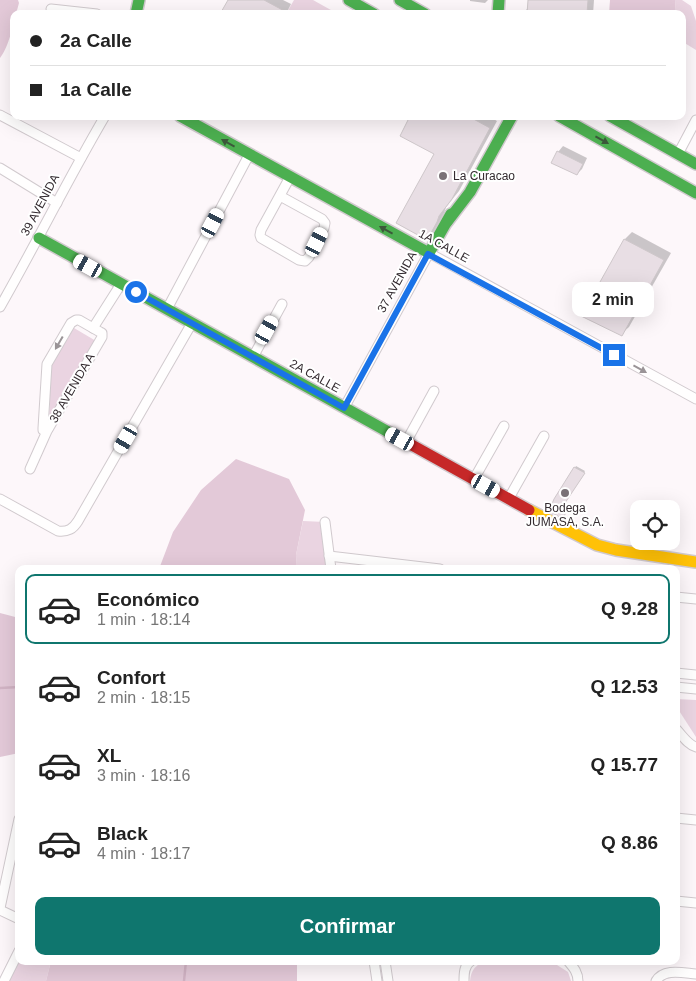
<!DOCTYPE html>
<html lang="es">
<head>
<meta charset="utf-8">
<style>
  body { margin:0; font-family:Helvetica,sans-serif; background:#f2f2f2; color:#222; height:100vh; display:flex; flex-direction:column; font-size:19px; white-space:nowrap }
  * { box-sizing:border-box; margin:0 }
  p { font-size:16px; color:#767676 }
  .icon { flex:none; width:28px; height:28px; fill:none; stroke:currentColor; stroke-width:2; stroke-linecap:round; stroke-linejoin:round }
  .map { position:relative; flex:1; overflow:hidden }
  .panel { position:absolute; left:15px; top:565px; width:665px; height:400px; display:flex; flex-direction:column; background:#fff; border-radius:10px; box-shadow:0 5px 20px #0002 }
  .panel>* { flex:none }
  .banner { position:absolute; left:10px; top:10px; width:676px; height:110px; border-radius:10px; box-shadow:0 5px 20px #0002; display:grid; align-content:center; height:110px; padding:0 20px; background:#fff }
  .fabs { position:absolute; left:630px; top:500px; display:grid; gap:10px }
  .fabs a { display:grid; place-items:center; width:50px; height:50px; border-radius:10px; background:#fff; box-shadow:0 5px 20px #0002; font-size:25px }
  .end { position:absolute; width:22px; height:22px; margin:-11px; border:6px solid #1a73e8; background:#fff; box-shadow:0 0 0 2px #fff }
  .from { border-radius:50% }
  .bubble { position:absolute; height:35px; border-radius:10px; background:#fff; box-shadow:0 5px 20px #0002; font-size:16px; font-weight:700; line-height:35px; text-align:center }
  .car { position:absolute; width:15px; height:30px; margin:-15px -8px; border-radius:6px; box-shadow:0 0 4px 1px #0007; background:linear-gradient(#fff 24%,#345 0 40%,#fff 0 76%,#345 0 86%,#fff 0) }
  .banner b { display:flex; align-items:center; gap:18px; height:48px; font-size:19px }
  .banner b+b { border-top:1px solid #e0e0e0 }
  .banner i { width:12px; height:12px; background:#222 }
  ul { padding:9px 0 0; list-style:none }
  li { display:flex; align-items:center; gap:15px; height:70px; margin:0 10px 8px; padding:0 10px; border:2px solid transparent; border-radius:10px }
  li div { flex:1 }
  li b { display:block; font-size:19px }
  li em { font-style:normal; font-weight:700 }
  li.current { border-color:#0f766e }
  li>.icon { width:45px; height:45px; stroke-width:1.5 }
  .cta { display:flex; gap:10px; margin-top:auto; padding:10px 20px }
  .cta a { flex:1; height:58px; border-radius:10px; background:#0f766e; color:#fff; font-size:20px; font-weight:700; line-height:58px; text-align:center }
  .map>svg:first-child { display:block }
  .green { fill:#ead4e1 }
  .forest { fill:#e3c9d8 }
  .shadow { fill:#0003 }
  .lines { fill:none; stroke-linecap:round; stroke-linejoin:round }
  .stream { stroke:#d1b3c4; stroke-width:2.5 }
  .building { fill:#e8dee4; stroke:#cec7ca }
  .street-casing { stroke:#d1cace; stroke-width:11 }
  .fast-casing { stroke:#d1cace; stroke-width:14 }
  .slow-casing { stroke:#d1cace; stroke-width:14 }
  .jam-casing { stroke:#d1cace; stroke-width:14 }
  .street { stroke:#fffefe; stroke-width:9 }
  .fast { stroke:#4caf50; stroke-width:11 }
  .slow { stroke:#ffc107; stroke-width:11 }
  .jam { stroke:#c62828; stroke-width:11 }
  .oneway { fill:#3c593b }
  .oneway2 { fill:#9a9497 }
  .route { stroke:#1a73e8; stroke-width:6 }
  .poi-dot { fill:#7a7277; stroke:#fff; stroke-width:2 }
  .labels { text-anchor:middle; stroke-width:4; stroke-linejoin:round; paint-order:stroke }
  .poi-label { font-size:12px; fill:#342b30; stroke:#fff; text-anchor:start }
  .street-label { font-size:12px; fill:#342b30; stroke:#fff }
</style>
</head>
<body>
<div class="map">
<svg width="696" height="981" viewBox="0 0 696 981">
  <rect width="100%" height="100%" fill="#fdf7fa"/>
  <g class="green">
    <path d="M294 0H313L338 14H286Z"/>
    <path d="M675 0H682L691 6 696 21V50L683 42 682 14H676Z"/>
    <path d="M74 328 96 341 49 421 51 366Z"/>
    <path d="M303 521 325 522 331 569H297L296 555Z"/>
    <path d="M676 699 696 700V737L676 706Z"/>
    <path d="M19 961H51L46 981H9Z"/>
    <path d="M484 961H519L557 965 568 972 571 981H470C471 970 475 966 484 961Z"/>
  </g>
  <g class="forest">
    <path d="M0 0H18L19 3 16 14H14C14 26 8 48 0 58Z"/>
    <path d="M610 0H675L676 14H609Z"/>
    <path d="M236 459 289 479 305 510 296 555 297 569H159L173 532 201 490Z"/>
    <path d="M0 613 19 618V753L0 757Z"/>
    <path d="M51 961H297V981H46Z"/>
  </g>
  <g class="shadow">
    <path d="M229 0H283L291 4 286 14Z"/>
    <path d="M470 0H488L485 3 470 1Z"/>
    <path d="M530 0H594L593 14H524V12L529 7Z"/>
    <path d="M412 116H488L497 121 459 191 446 207 444 213 434 231 427 238 435 153Z"/>
    <path d="M563 146 587 158 582 169 577 174 558 152Z"/>
    <path d="M632 232 671 253 629 327 621 334 583 315 625 239Z"/>
    <path d="M576 466 585 471 566 501 567 510 564 516 556 500Z"/>
  </g>
  <g class="lines">
    <g class="stream">
      <path d="M0 688 19 687"/>
      <path d="M184 981 186 961"/>
    </g>
  </g>
  <g class="building">
    <path d="M228 0H264L290 14H220Z"/>
    <path d="M528 0H588L587 14H527Z"/>
    <path d="M410 116H468L490 128 452 199 439 216 437 222 427 240 396 223 434 154 400 136Z"/>
    <path d="M557 151 583 164 577 175 551 163Z"/>
    <path d="M624 239 664 260 622 336 581 316Z"/>
    <path d="M574 467 585 473 565 503 566 512 563 519 549 511 554 499Z"/>
  </g>
  <g class="lines">
    <defs>
      <g id="street">
        <path d="M51 9 97 14"/>
        <path d="M0 115 81 158"/>
        <path d="M678 154 696 120"/>
        <path d="M0 168 57 203"/>
        <path d="M280 196 322 219 325 223 324 228 309 257 305 261 299 260 261 238 260 235 261 230 290 177"/>
        <path d="M0 307C36 244 68 179 105 116"/>
        <path d="M167 309 249 155"/>
        <path d="M93 328 121 284"/>
        <path d="M253 357 282 304"/>
        <path d="M344 408 429 253 696 399"/>
        <path d="M406 442 434 391"/>
        <path d="M30 469 47 431 102 337V333L100 332 79 320H76L71 323 47 364 43 428V430L47 431"/>
        <path d="M474 479 504 426"/>
        <path d="M509 498 544 436"/>
        <path d="M0 499 58 531C68 532 73 529 78 521L192 323"/>
        <path d="M325 522 331 569"/>
        <path d="M329 556 440 569"/>
        <path d="M676 597 696 599"/>
        <path d="M676 673 696 675"/>
        <path d="M676 687 696 689"/>
        <path d="M676 729C682 735 688 745 696 747"/>
        <path d="M676 818 696 820"/>
        <path d="M676 901 696 903"/>
        <path d="M0 908 19 819"/>
        <path d="M0 910 19 919"/>
        <path d="M374 961 377 981"/>
        <path d="M385 961 388 981"/>
        <path d="M568 961C573 967 578 972 578 981"/>
        <path d="M4 981 19 951"/>
        <path d="M464 981C464 974 464 965 471 961"/>
        <path d="M656 981C664 968 683 973 696 974"/>
      </g>
      <g id="fast">
        <path d="M349 0 374 14"/>
        <path d="M400 0 425 14"/>
        <path d="M136 14 139 0"/>
        <path d="M498 14 499 0"/>
        <path d="M180 116 429 253 451 214"/>
        <path d="M559 116 696 193"/>
        <path d="M610 116 696 164"/>
        <path d="M447 222 470 192 512 116"/>
        <path d="M39 238 410 444"/>
      </g>
      <path id="slow" d="M529 510 597 545 616 550 696 562"/>
      <path id="jam" d="M410 444 529 510"/>
    </defs>
    <use href="#street" class="street-casing"/>
    <use href="#fast" class="fast-casing"/>
    <use href="#slow" class="slow-casing"/>
    <use href="#jam" class="jam-casing"/>
    <use href="#street" class="street"/>
    <use href="#fast" class="fast"/>
    <use href="#slow" class="slow"/>
    <use href="#jam" class="jam"/>
  </g>
  <defs><path id="oneway-solid" d="M-6-.8H1V-3.2L6.5 0L1 3.2V.8H-6Z" transform="scale(1.25)"/></defs>
  <g class="oneway">
    <use href="#oneway-solid" transform="translate(602 140) rotate(29)"/>
    <use href="#oneway-solid" transform="translate(228 143) rotate(-151)"/>
    <use href="#oneway-solid" transform="translate(386 230) rotate(-151)"/>
  </g>
  <g class="oneway2">
    <use href="#oneway-solid" transform="translate(59 343) rotate(120)"/>
    <use href="#oneway-solid" transform="translate(640 369) rotate(29)"/>
  </g>
  <g class="lines">
    <path class="route" d="M136 292 344 408 428 254 614 355"/>
  </g>
  <g class="poi-dot">
    <circle cx="443" cy="176" r="5"/>
    <circle cx="565" cy="493" r="5"/>
  </g>
  <g class="labels">
    <g class="poi-label">
      <text x="453" y="180">La Curacao</text>
      <text x="565" y="512" text-anchor="middle">Bodega<tspan x="565" dy="14">JUMASA, S.A.</tspan></text>
    </g>
    <g class="street-label">
      <text transform="translate(40 205) rotate(-62)" y="4">39 AVENIDA</text>
      <text transform="translate(444 246) rotate(29)" y="4">1A CALLE</text>
      <text transform="translate(397 282) rotate(-61)" y="4">37 AVENIDA</text>
      <text transform="translate(315 376) rotate(29)" y="4">2A CALLE</text>
      <text transform="translate(72 388) rotate(-60)" y="4">38 AVENIDA A</text>
    </g>
  </g>
</svg>
<div class="fabs">
<a><svg class="icon" aria-label="locate" viewBox="0 0 24 24"><circle cx="12" cy="12" r="6"/><path d="M12 2v4M12 18v4M2 12h4M18 12h4"/></svg></a>
</div>
<i class="end from" style="left:136px;top:292px"></i>
<i class="end" style="left:614px;top:355px"></i>
<div class="bubble" style="left:572px;top:282px;width:82px">2 min</div>
<i class="car" style="left:213px;top:223px;rotate:28deg"></i>
<i class="car" style="left:317px;top:242px;rotate:26deg"></i>
<i class="car" style="left:88px;top:266px;rotate:299deg"></i>
<i class="car" style="left:267px;top:330px;rotate:29deg"></i>
<i class="car" style="left:126px;top:439px;rotate:210deg"></i>
<i class="car" style="left:400px;top:439px;rotate:299deg"></i>
<i class="car" style="left:486px;top:486px;rotate:119deg"></i>
<div class="banner">
<b><i class="from"></i>2a Calle</b>
<b><i></i>1a Calle</b>
</div>
<section class="panel">
<ul>
<li class="current"><svg class="icon" aria-label="car" viewBox="0 0 24 24"><path d="M5 17H2v-5l4-1 3-4h7l3 4 3 1v5h-3M9 17h6M6 11h13"/><circle cx="7" cy="17" r="2"/><circle cx="17" cy="17" r="2"/></svg><div><b>Económico</b><p>1 min · 18:14</p></div><em>Q 9.28</em></li>
<li><svg class="icon" aria-label="car" viewBox="0 0 24 24"><path d="M5 17H2v-5l4-1 3-4h7l3 4 3 1v5h-3M9 17h6M6 11h13"/><circle cx="7" cy="17" r="2"/><circle cx="17" cy="17" r="2"/></svg><div><b>Confort</b><p>2 min · 18:15</p></div><em>Q 12.53</em></li>
<li><svg class="icon" aria-label="car" viewBox="0 0 24 24"><path d="M5 17H2v-5l4-1 3-4h7l3 4 3 1v5h-3M9 17h6M6 11h13"/><circle cx="7" cy="17" r="2"/><circle cx="17" cy="17" r="2"/></svg><div><b>XL</b><p>3 min · 18:16</p></div><em>Q 15.77</em></li>
<li><svg class="icon" aria-label="car" viewBox="0 0 24 24"><path d="M5 17H2v-5l4-1 3-4h7l3 4 3 1v5h-3M9 17h6M6 11h13"/><circle cx="7" cy="17" r="2"/><circle cx="17" cy="17" r="2"/></svg><div><b>Black</b><p>4 min · 18:17</p></div><em>Q 8.86</em></li>
</ul>
<div class="cta"><a>Confirmar</a></div>
</section>
</div>
</body>
</html>
